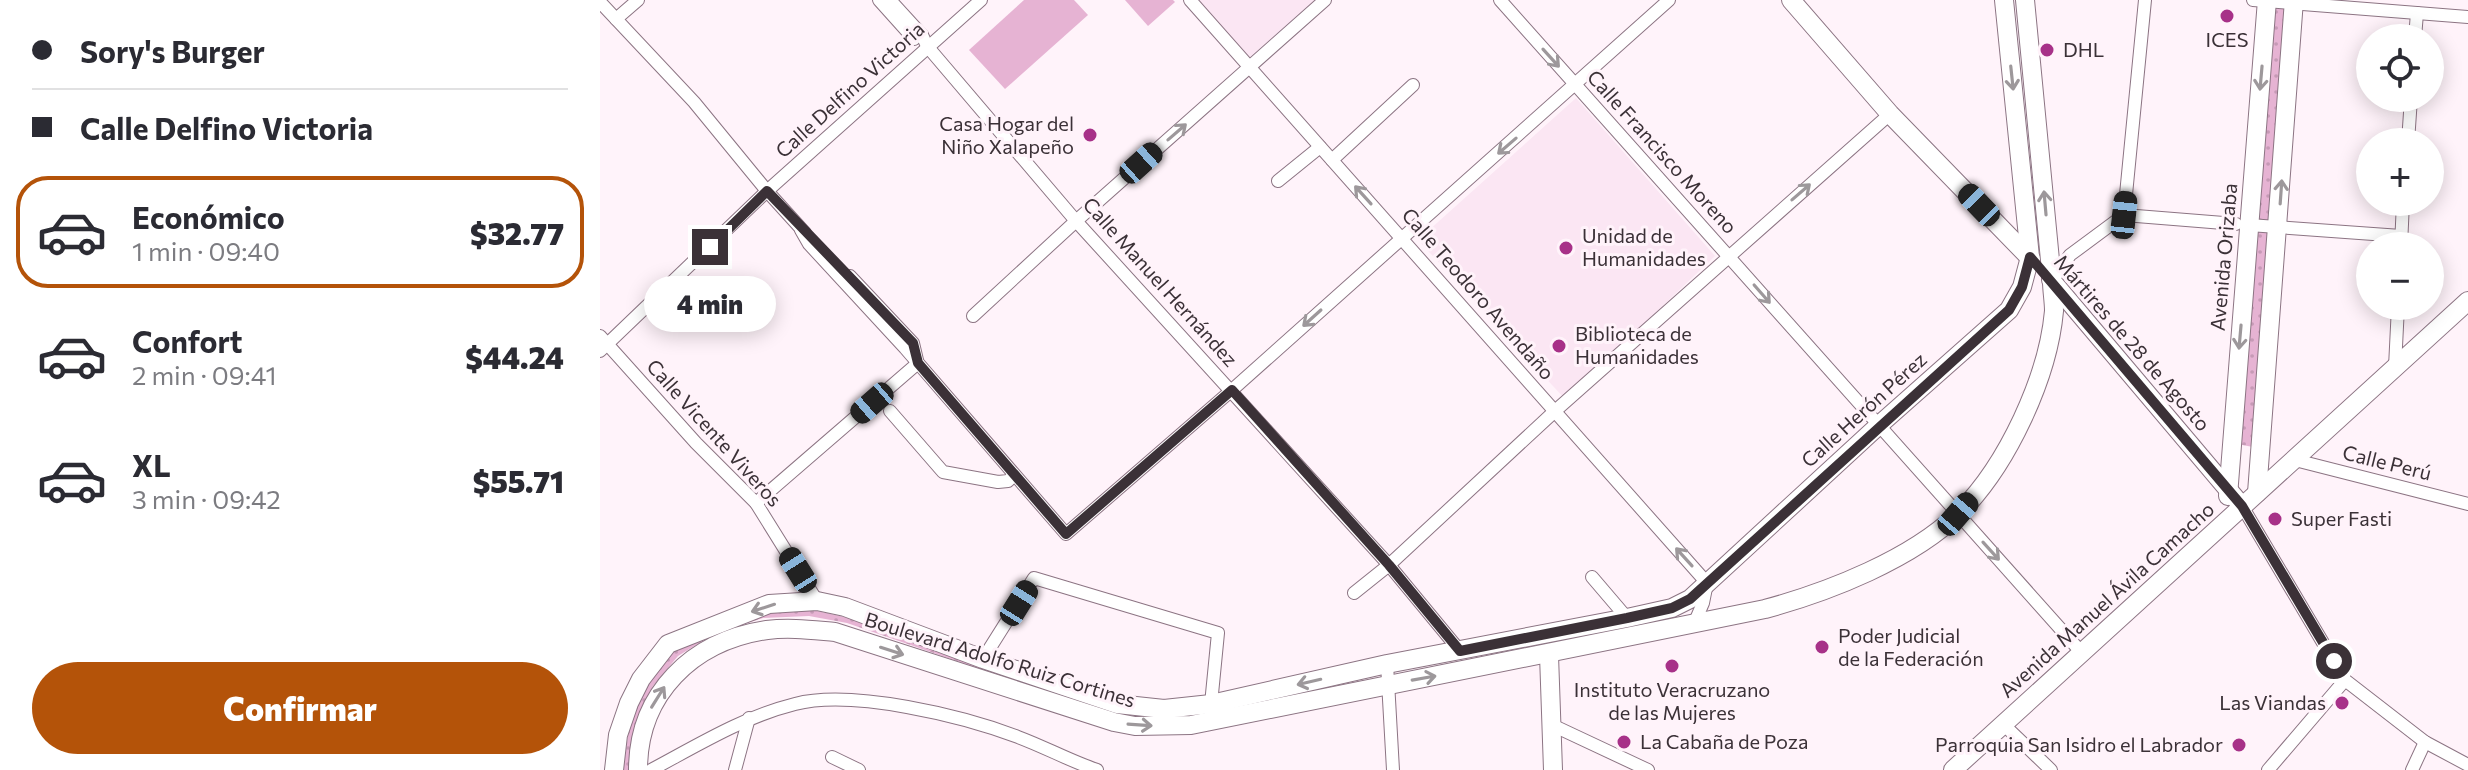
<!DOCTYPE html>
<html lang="es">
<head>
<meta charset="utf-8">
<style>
  body { margin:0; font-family:Commissioner,sans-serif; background:#f2f2f3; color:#2b2b33; height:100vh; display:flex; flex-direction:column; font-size:30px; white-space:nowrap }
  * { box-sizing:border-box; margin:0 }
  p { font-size:26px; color:#7c7c81 }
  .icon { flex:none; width:44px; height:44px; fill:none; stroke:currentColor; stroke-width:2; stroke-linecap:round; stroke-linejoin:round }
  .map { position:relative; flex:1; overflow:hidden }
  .side { display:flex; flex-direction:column; background:#fff; width:600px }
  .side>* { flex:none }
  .hud { display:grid; align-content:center; height:176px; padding:0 32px; background:#fff }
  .buttons { position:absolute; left:1756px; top:24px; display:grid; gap:16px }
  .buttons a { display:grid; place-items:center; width:88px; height:88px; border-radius:50%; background:#fff; box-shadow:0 4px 20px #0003; font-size:40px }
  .end { position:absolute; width:36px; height:36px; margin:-18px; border:10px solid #3b3137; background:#fff; box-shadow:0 0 0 4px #fff }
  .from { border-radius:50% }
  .bubble { position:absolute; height:56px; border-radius:28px; background:#fff; box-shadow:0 4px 20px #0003; font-size:26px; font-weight:800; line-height:56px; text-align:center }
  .car { position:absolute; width:24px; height:48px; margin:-24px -12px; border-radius:10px; box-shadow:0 0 6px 2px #0007; background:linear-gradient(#222 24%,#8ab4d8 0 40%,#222 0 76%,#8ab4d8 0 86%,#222 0) }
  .hud b { display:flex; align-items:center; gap:28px; height:76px; font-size:30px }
  .hud b+b { border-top:2px solid #e1e1e2 }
  .hud i { width:20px; height:20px; background:#2b2b33 }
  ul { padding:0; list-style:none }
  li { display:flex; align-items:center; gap:24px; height:112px; margin:0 16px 12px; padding:0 16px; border:4px solid transparent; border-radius:32px }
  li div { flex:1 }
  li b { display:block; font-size:30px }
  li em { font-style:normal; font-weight:800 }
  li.selected { border-color:#b45309 }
  li>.icon { width:72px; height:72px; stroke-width:1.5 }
  .primary-button { display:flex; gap:16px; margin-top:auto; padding:16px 32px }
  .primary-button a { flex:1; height:92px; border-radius:48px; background:#b45309; color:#fff; font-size:32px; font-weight:800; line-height:92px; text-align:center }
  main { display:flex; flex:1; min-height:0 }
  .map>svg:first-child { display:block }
  .built { fill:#fbe6f3 }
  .grass { fill:url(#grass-dots) }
  .pitch { fill:#e6b3d3 }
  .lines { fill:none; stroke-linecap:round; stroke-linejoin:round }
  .street-casing { stroke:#8c7483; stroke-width:14 }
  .secondary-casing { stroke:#8c7483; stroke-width:20 }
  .street { stroke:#fff; stroke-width:12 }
  .secondary { stroke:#fff; stroke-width:18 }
  .oneway { stroke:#9d989b }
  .route { stroke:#3b3137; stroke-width:10 }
  .poi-dot { fill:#a73188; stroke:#fff3fa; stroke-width:3 }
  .labels { text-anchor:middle; stroke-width:6; stroke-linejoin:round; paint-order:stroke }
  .poi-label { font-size:20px; fill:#3b3137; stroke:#fff3fa; text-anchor:start }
  .street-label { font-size:20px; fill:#3b3137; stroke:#fff3fa }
</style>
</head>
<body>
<main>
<section class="side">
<div class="hud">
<b><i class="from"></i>Sory's Burger</b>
<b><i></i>Calle Delfino Victoria</b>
</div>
<ul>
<li class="selected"><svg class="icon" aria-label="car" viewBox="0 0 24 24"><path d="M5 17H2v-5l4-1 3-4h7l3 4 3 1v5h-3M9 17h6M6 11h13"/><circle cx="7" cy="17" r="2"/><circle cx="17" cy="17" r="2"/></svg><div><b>Económico</b><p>1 min · 09:40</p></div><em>$32.77</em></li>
<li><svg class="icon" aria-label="car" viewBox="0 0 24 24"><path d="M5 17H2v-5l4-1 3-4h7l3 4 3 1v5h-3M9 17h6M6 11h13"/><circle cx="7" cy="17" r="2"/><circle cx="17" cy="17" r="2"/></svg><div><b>Confort</b><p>2 min · 09:41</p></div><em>$44.24</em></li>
<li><svg class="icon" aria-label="car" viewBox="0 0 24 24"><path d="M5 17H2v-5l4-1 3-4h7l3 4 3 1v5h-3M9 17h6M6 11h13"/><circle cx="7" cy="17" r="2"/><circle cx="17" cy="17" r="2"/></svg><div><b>XL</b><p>3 min · 09:42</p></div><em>$55.71</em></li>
</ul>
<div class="primary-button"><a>Confirmar</a></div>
</section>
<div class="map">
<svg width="1868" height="770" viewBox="0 0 1868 770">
  <defs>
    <pattern id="grass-dots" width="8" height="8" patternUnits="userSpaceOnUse" patternTransform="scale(2)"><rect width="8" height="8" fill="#e6b3d3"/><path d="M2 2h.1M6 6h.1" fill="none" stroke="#c69ab6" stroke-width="1.8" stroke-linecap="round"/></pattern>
  </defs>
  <rect width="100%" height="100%" fill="#fff3fa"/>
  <g class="built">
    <path d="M598 0H715L649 58Z"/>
    <path d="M976 98 1115 256 965 399 818 240Z"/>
  </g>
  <g class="grass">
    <path d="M1669 6 1688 8 1670 222 1655 220Z"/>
    <path d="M1654 231 1669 232 1653 447 1637 444Z"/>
    <path d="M208 609 249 618 402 669 400 676 247 623 209 616 163 618 114 634 78 656 53 686 38 717 30 770H23L31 715 47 682 74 651 162 613Z"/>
  </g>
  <g class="pitch">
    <path d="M424 0H474L488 15 405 89 369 50Z"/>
    <path d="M525 0H573L575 2 548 26Z"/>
  </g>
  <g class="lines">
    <defs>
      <g id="street">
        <path d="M279 0 314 39"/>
        <path d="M290 0 322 35 327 46 476 221 789 565 860 651"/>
        <path d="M590 0 1107 583 1103 603 1094 624"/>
        <path d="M900 0 1482 653"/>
        <path d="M1653 0 1868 17"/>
        <path d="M0 2 94 102 167 191 205 233"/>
        <path d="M16 19 38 0"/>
        <path d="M1815 38 1817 13"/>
        <path d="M1808 142 1811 98"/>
        <path d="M732 160 813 85"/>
        <path d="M678 181 720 147"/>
        <path d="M1524 215 1545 0"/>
        <path d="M1649 225 1801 236"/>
        <path d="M201 230 209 244 305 348 466 534 632 390 1069 0"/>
        <path d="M1801 246 1803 202"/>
        <path d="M250 276 313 343 317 360"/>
        <path d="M1452 281 1470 255 1524 215 1636 224"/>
        <path d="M373 316 476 221 725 0"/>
        <path d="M0 336 96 443 156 503 217 601"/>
        <path d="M0 351 167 191 381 0"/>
        <path d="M1795 367 1798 306"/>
        <path d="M290 411 343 472 398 482 408 481 413 476"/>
        <path d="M1695 460 1868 504"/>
        <path d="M156 503 318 363"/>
        <path d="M1642 506 1745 680 1825 742 1868 765"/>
        <path d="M992 577 1027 618"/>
        <path d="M754 593 789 565 955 411 1290 114"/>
        <path d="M383 659 434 578 618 633 611 704"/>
        <path d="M787 664 793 770"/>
        <path d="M1403 724 1451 770"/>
        <path d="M952 725 1048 770"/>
        <path d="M232 757 259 770"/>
        <path d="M51 770C98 745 143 717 195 704 252 689 363 716 418 737 445 747 470 761 497 770"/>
        <path d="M135 770 149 718"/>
        <path d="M1668 770 1745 680"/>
        <path d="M1812 770 1825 742"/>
      </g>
      <g id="secondary">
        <path d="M1191 0 1290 114 1431 259"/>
        <path d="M1451 280 1642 506"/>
        <path d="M1657 493 1694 0"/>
        <path d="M1628 496 1667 0"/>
        <path d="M949 655 953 770"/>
        <path d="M14 770 18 735 29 703 41 679 68 644 169 604 217 601 245 607 383 659 517 704 564 709 611 704 787 664 1027 618 1072 608 1090 599 1278 426 1409 310 1422 287 1430 257 1404 0"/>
        <path d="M38 770C38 694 92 641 167 630 190 627 212 630 235 632L514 722 535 726 591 725 1165 609C1228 592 1313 559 1360 512 1407 465 1448 378 1454 311 1454 301 1452 291 1452 281L1425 0"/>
        <path d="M1353 770 1868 301"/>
      </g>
    </defs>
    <use href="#street" class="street-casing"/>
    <use href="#secondary" class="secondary-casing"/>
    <use href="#street" class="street"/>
    <use href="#secondary" class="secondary"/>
  </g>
  <defs><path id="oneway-shaft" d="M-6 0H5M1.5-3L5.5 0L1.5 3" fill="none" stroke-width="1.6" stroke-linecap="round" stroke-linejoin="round" transform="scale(2)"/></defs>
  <g class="oneway">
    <use href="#oneway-shaft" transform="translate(951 58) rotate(48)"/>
    <use href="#oneway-shaft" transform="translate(1412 78) rotate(84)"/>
    <use href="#oneway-shaft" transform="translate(1661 78) rotate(95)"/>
    <use href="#oneway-shaft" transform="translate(577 132) rotate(-41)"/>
    <use href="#oneway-shaft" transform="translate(907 146) rotate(139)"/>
    <use href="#oneway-shaft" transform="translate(1201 192) rotate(-41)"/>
    <use href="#oneway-shaft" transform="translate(1681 192) rotate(-86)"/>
    <use href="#oneway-shaft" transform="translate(763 195) rotate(-132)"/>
    <use href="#oneway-shaft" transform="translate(1445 203) rotate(-95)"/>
    <use href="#oneway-shaft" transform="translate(1162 294) rotate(49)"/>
    <use href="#oneway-shaft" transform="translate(712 318) rotate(138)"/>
    <use href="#oneway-shaft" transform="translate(1640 337) rotate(95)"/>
    <use href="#oneway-shaft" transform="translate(1391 551) rotate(48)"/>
    <use href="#oneway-shaft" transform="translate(1084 557) rotate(-132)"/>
    <use href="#oneway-shaft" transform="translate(163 608) rotate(162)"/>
    <use href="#oneway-shaft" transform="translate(292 651) rotate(18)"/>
    <use href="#oneway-shaft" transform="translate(824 678) rotate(-10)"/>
    <use href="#oneway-shaft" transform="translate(709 682) rotate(167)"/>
    <use href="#oneway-shaft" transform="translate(58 697) rotate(-58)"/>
    <use href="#oneway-shaft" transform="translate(540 725) rotate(4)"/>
  </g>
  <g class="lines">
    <path class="route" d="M110 247 167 191 313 343 318 363 466 534 632 390 789 565 860 651 1027 618 1072 608 1090 599 1409 310 1422 287 1430 257 1642 506 1734 661"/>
  </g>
  <g class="poi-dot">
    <circle cx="1627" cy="16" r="8"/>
    <circle cx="1447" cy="50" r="8"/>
    <circle cx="490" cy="135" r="8"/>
    <circle cx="966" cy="248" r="8"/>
    <circle cx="959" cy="346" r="8"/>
    <circle cx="1675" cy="519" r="8"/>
    <circle cx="1222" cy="647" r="8"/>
    <circle cx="1072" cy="666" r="8"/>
    <circle cx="1742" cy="703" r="8"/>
    <circle cx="1024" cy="742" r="8"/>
    <circle cx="1639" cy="745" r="8"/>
  </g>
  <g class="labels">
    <g class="poi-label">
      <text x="1627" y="47" text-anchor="middle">ICES</text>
      <text x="1463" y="57">DHL</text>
      <text x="474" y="131" text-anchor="end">Casa Hogar del<tspan x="474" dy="23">Niño Xalapeño</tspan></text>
      <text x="982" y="243">Unidad de<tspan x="982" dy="23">Humanidades</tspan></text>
      <text x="975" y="341">Biblioteca de<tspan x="975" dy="23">Humanidades</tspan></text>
      <text x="1691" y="526">Super Fasti</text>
      <text x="1238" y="643">Poder Judicial<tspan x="1238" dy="23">de la Federación</tspan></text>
      <text x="1072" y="697" text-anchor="middle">Instituto Veracruzano<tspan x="1072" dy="23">de las Mujeres</tspan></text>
      <text x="1726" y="710" text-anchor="end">Las Viandas</text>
      <text x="1040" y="749">La Cabaña de Poza</text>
      <text x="1623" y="752" text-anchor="end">Parroquia San Isidro el Labrador</text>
    </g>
    <g class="street-label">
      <text transform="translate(250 90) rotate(-42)" y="7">Calle Delfino Victoria</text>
      <text transform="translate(1062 152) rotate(48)" y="7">Calle Francisco Moreno</text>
      <text transform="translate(1624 257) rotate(-85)" y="7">Avenida Orizaba</text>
      <text transform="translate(560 282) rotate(48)" y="7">Calle Manuel Hernández</text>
      <text transform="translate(878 294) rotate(49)" y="7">Calle Teodoro Avendaño</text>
      <text transform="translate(1532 343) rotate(49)" y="7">Mártires de 28 de Agosto</text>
      <text transform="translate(1264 410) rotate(-42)" y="7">Calle Herón Pérez</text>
      <text transform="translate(114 433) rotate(48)" y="7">Calle Vicente Viveros</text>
      <text transform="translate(1787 463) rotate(14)" y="7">Calle Perú</text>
      <text transform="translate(1507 600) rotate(-42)" y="7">Avenida Manuel Ávila Camacho</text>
      <text transform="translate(400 660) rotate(17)" y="7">Boulevard Adolfo Ruiz Cortines</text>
    </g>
  </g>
</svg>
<div class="buttons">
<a><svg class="icon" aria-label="locate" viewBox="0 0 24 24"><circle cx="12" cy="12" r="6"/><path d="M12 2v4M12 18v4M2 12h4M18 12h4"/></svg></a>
<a>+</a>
<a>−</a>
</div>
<i class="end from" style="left:1734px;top:661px"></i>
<i class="end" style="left:110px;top:247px"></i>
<div class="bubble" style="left:44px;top:276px;width:132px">4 min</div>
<i class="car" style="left:541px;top:163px;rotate:48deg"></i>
<i class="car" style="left:1379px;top:205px;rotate:316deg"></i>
<i class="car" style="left:1524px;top:215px;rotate:6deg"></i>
<i class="car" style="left:272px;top:403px;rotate:229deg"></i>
<i class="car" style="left:1358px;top:514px;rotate:41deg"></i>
<i class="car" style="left:198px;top:570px;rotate:328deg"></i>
<i class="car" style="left:419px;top:603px;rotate:32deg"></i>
</div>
</main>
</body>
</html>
